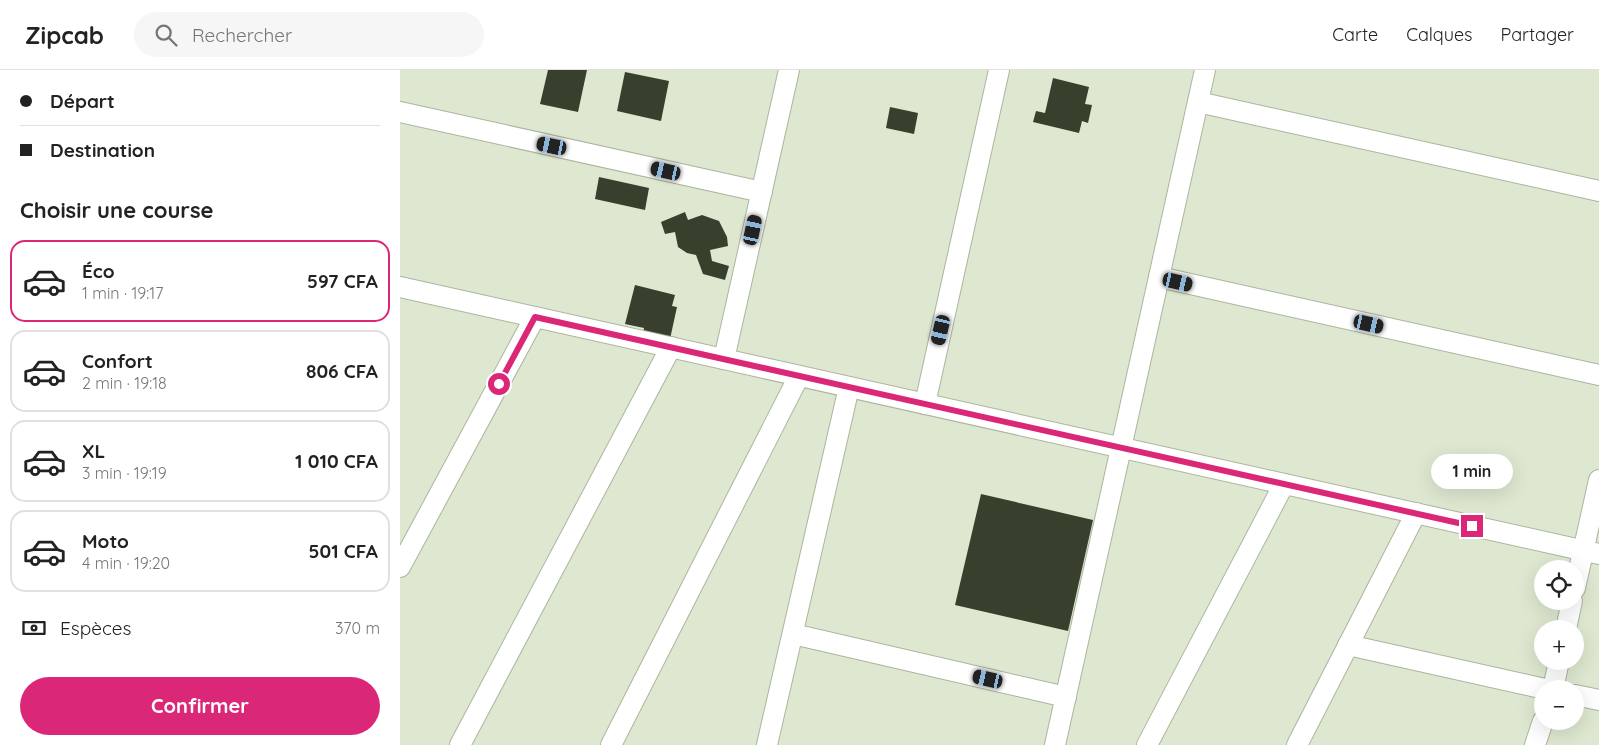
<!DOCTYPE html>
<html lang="fr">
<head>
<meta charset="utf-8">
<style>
  body { margin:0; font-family:Quicksand,sans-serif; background:#f6f6f6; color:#222; height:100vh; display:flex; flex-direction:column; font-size:19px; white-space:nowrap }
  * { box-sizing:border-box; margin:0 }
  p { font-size:16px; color:#767676 }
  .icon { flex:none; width:28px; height:28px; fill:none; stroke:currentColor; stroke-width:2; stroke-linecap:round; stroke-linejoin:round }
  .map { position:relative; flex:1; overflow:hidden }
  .sheet { display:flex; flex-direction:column; background:#fff; width:400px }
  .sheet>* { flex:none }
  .guide { display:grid; align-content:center; height:110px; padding:0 20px; background:#fff }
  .controls { position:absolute; left:1134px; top:490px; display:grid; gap:10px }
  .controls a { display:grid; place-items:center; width:50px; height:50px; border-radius:50%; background:#fff; box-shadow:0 5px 20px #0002; font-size:25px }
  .end { position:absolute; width:22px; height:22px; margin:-11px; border:6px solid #db2777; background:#fff; box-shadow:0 0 0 2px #fff }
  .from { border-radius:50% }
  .bubble { position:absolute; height:35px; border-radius:18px; background:#fff; box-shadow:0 5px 20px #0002; font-size:16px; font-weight:800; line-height:35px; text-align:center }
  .car { position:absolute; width:15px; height:30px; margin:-15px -8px; border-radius:6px; box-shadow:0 0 4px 1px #0007; background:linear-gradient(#222 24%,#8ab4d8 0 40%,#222 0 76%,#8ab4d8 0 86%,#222 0) }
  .guide b { display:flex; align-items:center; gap:18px; height:48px; font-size:19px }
  .guide b+b { border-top:1px solid #e0e0e0 }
  .guide i { width:12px; height:12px; background:#222 }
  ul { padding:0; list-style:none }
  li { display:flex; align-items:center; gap:15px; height:82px; margin:0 10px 8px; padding:0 10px; border:2px solid #e0e0e0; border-radius:15px }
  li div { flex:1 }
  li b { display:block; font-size:19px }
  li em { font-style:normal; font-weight:800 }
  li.current { border-color:#db2777 }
  li>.icon { width:45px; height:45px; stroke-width:1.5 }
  h2 { padding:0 20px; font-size:22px; line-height:60px }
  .pay { display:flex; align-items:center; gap:12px; height:55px; padding:0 20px; font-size:19px }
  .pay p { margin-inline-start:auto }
  .cta { display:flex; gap:10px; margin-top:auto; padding:10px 20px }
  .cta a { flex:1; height:58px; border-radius:30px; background:#db2777; color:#fff; font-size:20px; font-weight:800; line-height:58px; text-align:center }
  header { display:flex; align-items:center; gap:30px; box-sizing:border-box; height:70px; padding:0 25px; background:#fff; border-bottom:1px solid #e0e0e0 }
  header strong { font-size:24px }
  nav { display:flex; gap:28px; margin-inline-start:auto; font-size:18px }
  .search { width:350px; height:45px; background:#f6f6f6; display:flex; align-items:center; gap:12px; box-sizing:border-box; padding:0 18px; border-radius:28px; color:#767676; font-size:19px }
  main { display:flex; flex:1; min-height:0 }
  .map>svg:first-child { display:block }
  .building { fill:#383f2c }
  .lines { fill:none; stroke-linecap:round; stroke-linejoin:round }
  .street-casing { stroke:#acb59e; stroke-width:22 }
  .street { stroke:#fff; stroke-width:20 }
  .route { stroke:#db2777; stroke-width:6 }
</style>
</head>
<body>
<header>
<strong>Zipcab</strong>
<div class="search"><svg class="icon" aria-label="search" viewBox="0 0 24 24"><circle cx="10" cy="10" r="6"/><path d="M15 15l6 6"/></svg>Rechercher</div>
<nav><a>Carte</a><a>Calques</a><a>Partager</a></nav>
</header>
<main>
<section class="sheet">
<div class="guide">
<b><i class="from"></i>Départ</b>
<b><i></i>Destination</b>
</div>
<h2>Choisir une course</h2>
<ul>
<li class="current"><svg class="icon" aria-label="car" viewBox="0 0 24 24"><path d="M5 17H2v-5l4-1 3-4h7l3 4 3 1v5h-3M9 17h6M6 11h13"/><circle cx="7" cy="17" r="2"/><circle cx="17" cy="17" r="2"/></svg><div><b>Éco</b><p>1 min · 19:17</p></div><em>597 CFA</em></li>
<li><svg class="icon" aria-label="car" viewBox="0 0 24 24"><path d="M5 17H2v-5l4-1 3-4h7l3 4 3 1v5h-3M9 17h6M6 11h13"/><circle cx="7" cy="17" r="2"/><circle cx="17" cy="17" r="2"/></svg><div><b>Confort</b><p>2 min · 19:18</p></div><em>806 CFA</em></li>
<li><svg class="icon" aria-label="car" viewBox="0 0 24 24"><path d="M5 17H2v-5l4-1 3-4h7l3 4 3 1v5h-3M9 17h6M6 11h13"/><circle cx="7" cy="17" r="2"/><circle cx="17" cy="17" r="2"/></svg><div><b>XL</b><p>3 min · 19:19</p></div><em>1 010 CFA</em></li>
<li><svg class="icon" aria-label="car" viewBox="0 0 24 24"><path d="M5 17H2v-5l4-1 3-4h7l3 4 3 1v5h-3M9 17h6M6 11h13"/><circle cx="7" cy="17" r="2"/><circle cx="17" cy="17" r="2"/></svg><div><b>Moto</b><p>4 min · 19:20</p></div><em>501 CFA</em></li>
</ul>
<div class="pay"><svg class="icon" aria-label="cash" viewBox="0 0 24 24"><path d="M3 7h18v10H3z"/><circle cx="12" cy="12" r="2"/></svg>Espèces<p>370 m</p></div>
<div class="cta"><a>Confirmer</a></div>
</section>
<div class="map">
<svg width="1199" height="675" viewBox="0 0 1199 675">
  <rect width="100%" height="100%" fill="#dee8d0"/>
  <g class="building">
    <path d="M148 0H187L178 42 140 34Z"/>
    <path d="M225 2 269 11 261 51 217 41Z"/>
    <path d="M653 8 689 17 685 34 692 35 688 53 682 51 679 63 633 52 636 41 645 43Z"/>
    <path d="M490 37 518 43 514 64 486 58Z"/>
    <path d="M199 107 249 118 245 140 195 129Z"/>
    <path d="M285 142 288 150 302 145 319 151 327 167 328 176 310 180 312 191 329 196 325 210 303 204 296 185 287 183 278 177 275 162 265 164 261 152Z"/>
    <path d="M235 215 275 225 272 236 277 237 270 269 243 263 244 258 225 254Z"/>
    <path d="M581 424 693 450 668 561 555 535Z"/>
  </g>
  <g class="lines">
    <defs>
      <g id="street">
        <path d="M798 32 1199 121"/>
        <path d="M0 42 362 122"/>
        <path d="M759 207 1199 305"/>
        <path d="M0 217 1199 484"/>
        <path d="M324 289 389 0"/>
        <path d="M525 334 599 0"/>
        <path d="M0 497 135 247"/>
        <path d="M1175 518 1199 410"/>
        <path d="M1166 559 1172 531"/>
        <path d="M393 564 666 627"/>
        <path d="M948 575 1145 619"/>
        <path d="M1153 619 1159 591"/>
        <path d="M1175 625 1199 630"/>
        <path d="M60 675 271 277"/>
        <path d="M211 675 399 306"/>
        <path d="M367 675 449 317"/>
        <path d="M655 675 805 0"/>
        <path d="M747 675 884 414"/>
        <path d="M897 675 1016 443"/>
        <path d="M1135 675 1143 651"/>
      </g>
    </defs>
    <use href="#street" class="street-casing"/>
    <use href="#street" class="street"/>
  </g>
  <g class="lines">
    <path class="route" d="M99 314 135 247 1072 456"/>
  </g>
</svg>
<div class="controls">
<a><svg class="icon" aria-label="locate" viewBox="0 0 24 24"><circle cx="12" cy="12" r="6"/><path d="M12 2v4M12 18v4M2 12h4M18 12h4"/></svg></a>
<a>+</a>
<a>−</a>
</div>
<i class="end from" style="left:99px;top:314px"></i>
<i class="end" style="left:1072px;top:456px"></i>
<div class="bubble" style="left:1031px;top:384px;width:82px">1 min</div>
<i class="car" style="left:152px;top:76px;rotate:282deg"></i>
<i class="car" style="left:266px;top:101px;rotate:283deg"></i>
<i class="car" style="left:353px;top:160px;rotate:12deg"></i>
<i class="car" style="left:778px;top:212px;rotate:103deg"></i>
<i class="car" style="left:969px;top:254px;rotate:103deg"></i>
<i class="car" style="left:541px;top:260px;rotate:193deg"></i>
<i class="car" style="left:588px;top:609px;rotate:283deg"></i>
</div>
</main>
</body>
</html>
